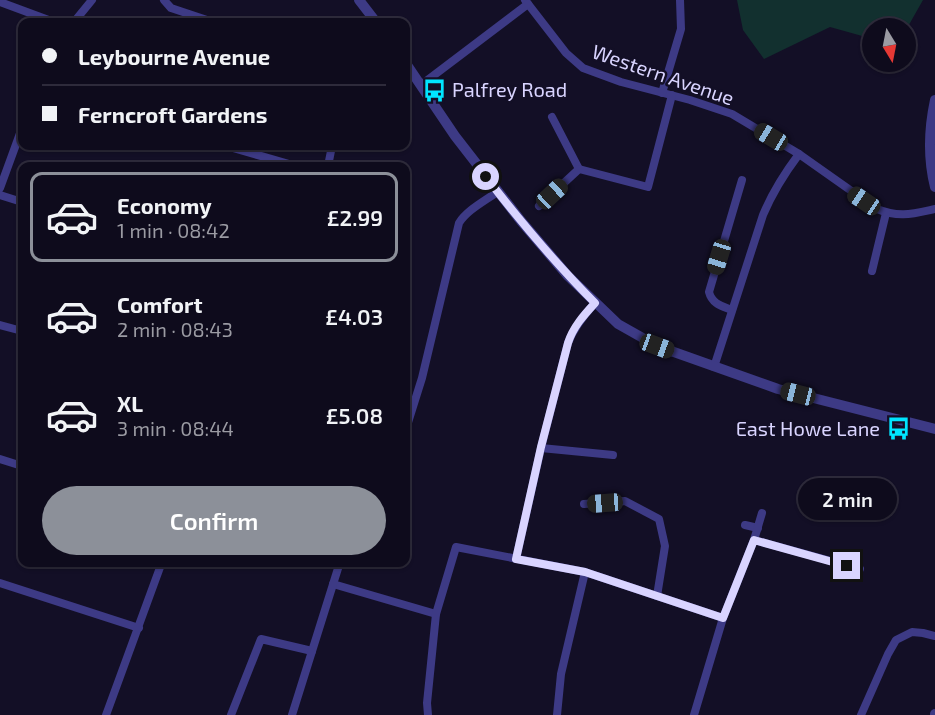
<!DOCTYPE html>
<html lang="en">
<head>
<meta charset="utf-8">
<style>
  body { margin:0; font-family:"Exo 2",sans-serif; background:#171425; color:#f1f3f6; height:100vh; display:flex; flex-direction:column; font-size:22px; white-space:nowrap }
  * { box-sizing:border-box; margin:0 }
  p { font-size:20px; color:#9b9ba3 }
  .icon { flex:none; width:33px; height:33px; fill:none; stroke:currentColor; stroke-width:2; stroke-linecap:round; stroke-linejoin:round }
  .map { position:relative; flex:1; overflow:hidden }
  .panel { position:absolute; left:18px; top:162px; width:392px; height:405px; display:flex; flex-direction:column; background:#0e0b1c; border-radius:12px; box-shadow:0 2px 4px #0004,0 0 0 2px #2e2b3b }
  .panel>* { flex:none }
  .banner { position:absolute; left:18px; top:18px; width:392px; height:132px; border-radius:12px; box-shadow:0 2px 4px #0004,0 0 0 2px #2e2b3b; display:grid; align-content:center; height:132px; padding:0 24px; background:#0e0b1c }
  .needle { width:39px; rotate:170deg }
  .fabs { position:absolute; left:862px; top:18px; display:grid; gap:12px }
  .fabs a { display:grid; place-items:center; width:54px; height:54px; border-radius:50%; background:#0e0b1c; box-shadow:0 2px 4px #0004,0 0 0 2px #2e2b3b; font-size:30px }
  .end { position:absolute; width:27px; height:27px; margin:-14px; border:8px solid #d9d4ff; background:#111; box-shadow:0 0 0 3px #111 }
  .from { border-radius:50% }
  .bubble { position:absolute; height:42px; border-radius:21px; background:#0e0b1c; box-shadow:0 2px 4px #0004,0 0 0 2px #2e2b3b; font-size:20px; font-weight:600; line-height:42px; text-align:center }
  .car { position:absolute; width:18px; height:36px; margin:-18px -9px; border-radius:8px; box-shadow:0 0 4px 2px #0007; background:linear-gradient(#222 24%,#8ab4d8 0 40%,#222 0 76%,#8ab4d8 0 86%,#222 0) }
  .banner b { display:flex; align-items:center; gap:21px; height:57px; font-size:22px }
  .banner b+b { border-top:2px solid #2e2b3b }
  .banner i { width:15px; height:15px; background:#f1f3f6 }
  ul { padding:10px 0 0; list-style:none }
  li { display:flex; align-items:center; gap:18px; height:90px; margin:0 12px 9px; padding:0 12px; border:3px solid transparent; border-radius:12px }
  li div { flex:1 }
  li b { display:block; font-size:22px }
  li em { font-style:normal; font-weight:600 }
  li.selected { border-color:#8c9099 }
  li>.icon { width:54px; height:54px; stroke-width:1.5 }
  .action { display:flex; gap:12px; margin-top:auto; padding:12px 24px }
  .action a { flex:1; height:69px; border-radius:36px; background:#8c9099; color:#fff; font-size:24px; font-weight:600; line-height:69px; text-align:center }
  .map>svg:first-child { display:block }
  .green { fill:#12302f }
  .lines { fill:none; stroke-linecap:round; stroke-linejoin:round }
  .minor { stroke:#3d3a85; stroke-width:8 }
  .tertiary { stroke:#3d3a85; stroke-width:10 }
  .route { stroke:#d9d4ff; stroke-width:8 }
  .labels { text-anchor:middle; stroke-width:5; stroke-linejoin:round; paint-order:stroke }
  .street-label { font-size:20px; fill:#d9d4ff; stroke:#130f26 }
  .poi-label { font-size:20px; fill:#d9d4ff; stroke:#130f26; text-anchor:start }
</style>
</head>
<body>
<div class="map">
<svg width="935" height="715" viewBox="0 0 935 715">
  <rect width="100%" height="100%" fill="#130f26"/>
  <path class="green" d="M737 0H923L906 30V28H873V39L830 27 764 59 743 30Z"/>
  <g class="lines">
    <g class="minor">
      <path d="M164 0 171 8 213 22"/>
      <path d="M525 0 566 53 583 68 621 82 690 100 732 114 799 154 877 209C899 218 912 214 935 209"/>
      <path d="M0 2 54 22"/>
      <path d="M74 22 92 0"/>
      <path d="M421 85 528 4"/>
      <path d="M662 93 681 29 680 0"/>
      <path d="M552 117 579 169"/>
      <path d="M226 146 296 166"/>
      <path d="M328 166 332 146"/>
      <path d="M0 188 22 128"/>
      <path d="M0 195 22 202"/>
      <path d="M539 206 579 169 648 187 672 95"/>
      <path d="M872 271 886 213"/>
      <path d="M732 310C722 306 712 304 709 292L742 180"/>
      <path d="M0 325 22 331"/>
      <path d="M714 367 763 215C773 191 784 174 799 154"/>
      <path d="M405 432 422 378 459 223C467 210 485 201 497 192"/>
      <path d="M541 448 613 455"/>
      <path d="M0 459 22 466"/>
      <path d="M584 504 625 501 659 519 665 546 657 596"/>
      <path d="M745 525 758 528"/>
      <path d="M754 540 860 569"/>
      <path d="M516 559 541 448 568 343C574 327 584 315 595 303"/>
      <path d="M847 566 850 553"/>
      <path d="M0 583 139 628"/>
      <path d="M333 584 436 614"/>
      <path d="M106 715 162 562"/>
      <path d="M231 715 261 639 312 651"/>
      <path d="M292 715 340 562"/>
      <path d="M428 715 427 703 436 614 456 547 585 572 723 618"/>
      <path d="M557 715 561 674 585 572"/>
      <path d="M694 715 723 618 754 540 762 513"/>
      <path d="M861 715 888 654 896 640 912 632 923 633 935 636"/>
    </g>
    <g class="tertiary">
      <path d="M359 0 376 22"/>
      <path d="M405 62 455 136 521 221 568 276 618 324 657 346 778 389 935 429"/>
      <path d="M935 100C929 128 928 159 935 187"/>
      <path d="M935 715V714"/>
    </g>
  </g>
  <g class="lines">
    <path class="route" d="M486 177C520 221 555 263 595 303 584 315 573 327 568 343L541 447 516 559 585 572 723 618 754 540 847 566"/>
  </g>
  <defs>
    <symbol id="bus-bare" viewBox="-9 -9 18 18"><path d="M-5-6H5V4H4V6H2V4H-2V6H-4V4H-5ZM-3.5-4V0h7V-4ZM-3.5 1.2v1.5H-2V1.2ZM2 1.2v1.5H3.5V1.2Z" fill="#00e5ff" stroke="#130f26" stroke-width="2.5" paint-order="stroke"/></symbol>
  </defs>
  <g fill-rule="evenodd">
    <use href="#bus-bare" x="418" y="74" width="33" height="33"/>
    <use href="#bus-bare" x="882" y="412" width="33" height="33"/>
  </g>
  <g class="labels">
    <g class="street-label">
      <text transform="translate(663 75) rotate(19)" y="7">Western Avenue</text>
    </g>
    <g class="poi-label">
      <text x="452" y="97">Palfrey Road</text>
      <text x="880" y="436" text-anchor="end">East Howe Lane</text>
    </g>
  </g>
</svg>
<div class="fabs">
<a><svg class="needle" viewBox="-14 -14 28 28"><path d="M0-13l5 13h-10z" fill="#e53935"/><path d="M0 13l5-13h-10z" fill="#9b9ba3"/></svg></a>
</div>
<i class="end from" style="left:486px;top:177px"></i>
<i class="end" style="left:847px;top:566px"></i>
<div class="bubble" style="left:798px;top:478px;width:99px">2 min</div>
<i class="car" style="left:771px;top:137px;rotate:301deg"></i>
<i class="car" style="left:552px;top:194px;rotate:47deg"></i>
<i class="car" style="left:864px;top:201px;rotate:304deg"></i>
<i class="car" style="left:719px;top:257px;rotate:197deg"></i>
<i class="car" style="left:657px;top:346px;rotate:110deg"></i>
<i class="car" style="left:798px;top:394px;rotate:284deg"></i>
<i class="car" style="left:605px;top:503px;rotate:266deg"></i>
<div class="banner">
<b><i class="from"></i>Leybourne Avenue</b>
<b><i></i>Ferncroft Gardens</b>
</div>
<section class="panel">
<ul>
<li class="selected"><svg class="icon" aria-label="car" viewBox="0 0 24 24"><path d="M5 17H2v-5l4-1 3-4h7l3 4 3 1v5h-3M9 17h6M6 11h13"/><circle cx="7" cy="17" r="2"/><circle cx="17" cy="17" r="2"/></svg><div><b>Economy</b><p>1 min · 08:42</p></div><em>£2.99</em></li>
<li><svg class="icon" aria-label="car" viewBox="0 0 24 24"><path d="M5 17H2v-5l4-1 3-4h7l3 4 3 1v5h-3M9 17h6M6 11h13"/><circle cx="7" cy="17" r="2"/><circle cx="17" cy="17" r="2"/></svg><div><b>Comfort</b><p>2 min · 08:43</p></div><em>£4.03</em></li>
<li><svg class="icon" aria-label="car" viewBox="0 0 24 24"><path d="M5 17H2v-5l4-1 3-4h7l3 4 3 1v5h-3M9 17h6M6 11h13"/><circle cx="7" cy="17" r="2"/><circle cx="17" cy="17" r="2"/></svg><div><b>XL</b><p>3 min · 08:44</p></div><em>£5.08</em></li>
</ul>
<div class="action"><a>Confirm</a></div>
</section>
</div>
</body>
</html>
